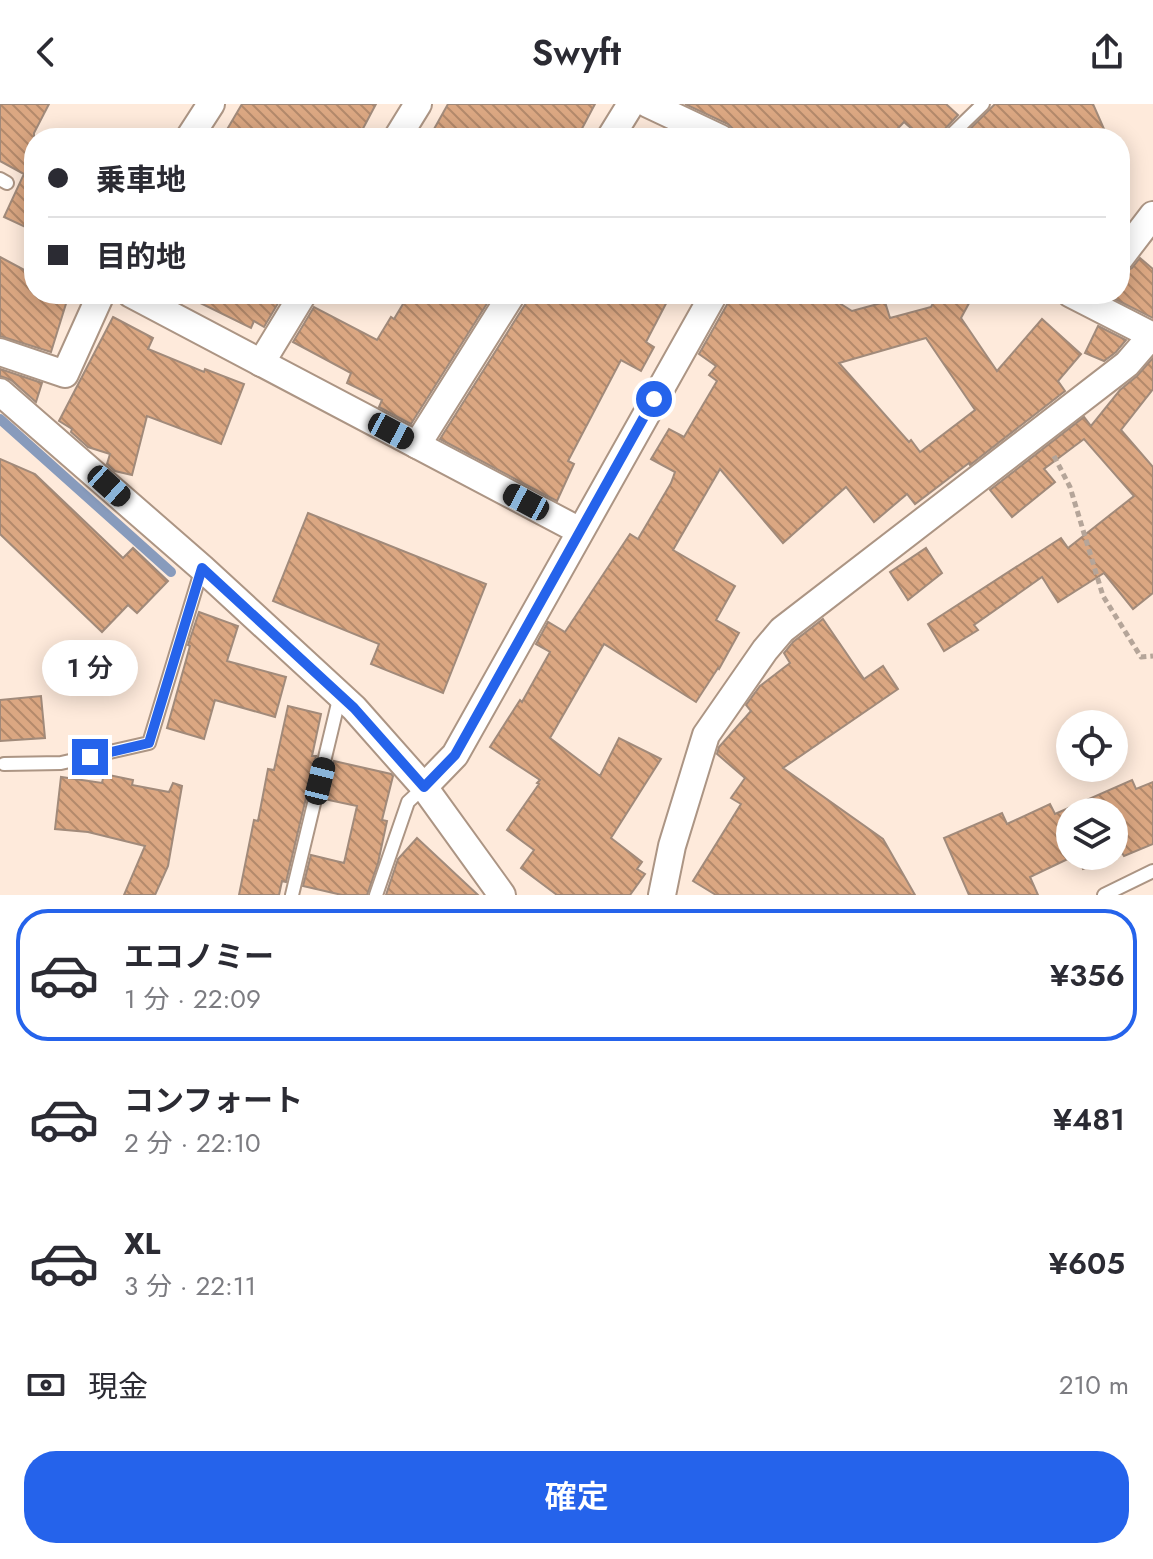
<!DOCTYPE html>
<html lang="ja">
<head>
<meta charset="utf-8">
<style>
  body { margin:0; font-family:Jost,"Noto Sans JP",sans-serif; background:#f7f7f7; color:#2b2b33; height:100vh; display:flex; flex-direction:column; font-size:30px; white-space:nowrap }
  * { box-sizing:border-box; margin:0 }
  p { font-size:26px; color:#7c7c81 }
  .icon { flex:none; width:44px; height:44px; fill:none; stroke:currentColor; stroke-width:2; stroke-linecap:round; stroke-linejoin:round }
  .map { position:relative; height:791px; overflow:hidden }
  .sheet { display:flex; flex-direction:column; background:#fff; flex:1 }
  .sheet>* { flex:none }
  .top-card { position:absolute; left:24px; top:24px; width:1106px; height:176px; border-radius:32px; box-shadow:0 4px 20px #0003; display:grid; align-content:center; height:176px; padding:0 24px; background:#fff }
  .controls { position:absolute; left:1056px; top:606px; display:grid; gap:16px }
  .controls a { display:grid; place-items:center; width:72px; height:72px; border-radius:50%; background:#fff; box-shadow:0 4px 20px #0003; font-size:40px }
  .end { position:absolute; width:36px; height:36px; margin:-18px; border:10px solid #2563eb; background:#fff; box-shadow:0 0 0 4px #fff }
  .from { border-radius:50% }
  .bubble { position:absolute; height:56px; border-radius:28px; background:#fff; box-shadow:0 4px 20px #0003; font-size:26px; font-weight:600; line-height:56px; text-align:center }
  .car { position:absolute; width:24px; height:48px; margin:-24px -12px; border-radius:10px; box-shadow:0 0 6px 2px #0007; background:linear-gradient(#222 24%,#8ab4d8 0 40%,#222 0 76%,#8ab4d8 0 86%,#222 0) }
  .top-card b { display:flex; align-items:center; gap:28px; height:76px; font-size:30px }
  .top-card b+b { border-top:2px solid #e1e1e2 }
  .top-card i { width:20px; height:20px; background:#2b2b33 }
  ul { padding:14px 0 0; list-style:none }
  li { display:flex; align-items:center; gap:24px; height:132px; margin:0 16px 12px; padding:0 8px; border:4px solid transparent; border-radius:32px }
  li div { flex:1 }
  li b { display:block; font-size:30px }
  li em { font-style:normal; font-weight:600 }
  li.selected { border-color:#2563eb }
  li>.icon { width:72px; height:72px; stroke-width:1.5 }
  .pay { display:flex; align-items:center; gap:20px; height:88px; padding:0 24px; font-size:30px }
  .pay p { margin-inline-start:auto }
  .button { display:flex; gap:16px; margin-top:auto; padding:16px 24px }
  .button a { flex:1; height:92px; border-radius:32px; background:#2563eb; color:#fff; font-size:32px; font-weight:600; line-height:92px; text-align:center }
  header { display:flex; justify-content:space-between; align-items:center; height:104px; padding:0 24px; background:#fff; font-size:36px; font-weight:600 }
  .map>svg:first-child { display:block }
  .lines { fill:none; stroke-linecap:round; stroke-linejoin:round }
  .stream { stroke:#889bbc; stroke-width:10 }
  .building { fill:url(#building-back-hatch); stroke:#a18a7a; stroke-width:2; fill-rule:evenodd }
  .service-casing { stroke:#ac9584; stroke-width:16 }
  .minor-casing { stroke:#ac9584; stroke-width:30 }
  .path { stroke:#b5a599; stroke-width:5; stroke-dasharray:6 4; stroke-linecap:butt }
  .service { stroke:#fff; stroke-width:12 }
  .minor { stroke:#fff; stroke-width:26 }
  .route { stroke:#2563eb; stroke-width:10 }
</style>
</head>
<body>
<header><svg class="icon" aria-label="back" viewBox="0 0 24 24"><path d="M15 5l-7 7 7 7"/></svg>Swyft<svg class="icon" aria-label="share" viewBox="0 0 24 24"><path d="M12 15V3M7 8l5-5 5 5M5 13v7h14v-7"/></svg></header>
<div class="map">
<svg width="1153" height="791" viewBox="0 0 1153 791">
  <defs>
    <pattern id="building-back-hatch" width="6" height="6" patternUnits="userSpaceOnUse" patternTransform="scale(2)"><rect width="6" height="6" fill="#dba782"/><path d="M-1 5l2 2M0 0l6 6M5-1l2 2" fill="none" stroke="#b3896b"/></pattern>
  </defs>
  <rect width="100%" height="100%" fill="#feeadb"/>
  <g class="lines">
    <path class="stream" d="M0 315 171 468"/>
  </g>
  <g class="building">
    <path d="M0 0H49L34 29V127L4 113 24 70 0 57Z"/>
    <path d="M242 0H376L358 34H222Z"/>
    <path d="M448 0H595L577 34H429Z"/>
    <path d="M685 0H946L958 11 942 28 939 34H922L904 18 889 34H736L734 26 728 20Z"/>
    <path d="M995 0H1093L1108 34H961Z"/>
    <path d="M0 153 34 171V190H69L51 248 0 232Z"/>
    <path d="M1140 154 1153 165V214L1111 193 1113 190H1120V170L1132 164Z"/>
    <path d="M182 190H268L280 196 264 223 254 217 251 224Z"/>
    <path d="M409 190H493L411 320 379 303 382 296 347 279 351 269 293 238 314 203 377 236 391 213 394 215Z"/>
    <path d="M528 190H671L646 238 654 243 641 267 621 256 568 357 574 360 557 397 440 335 526 199Z"/>
    <path d="M733 190H825L852 207 885 198 890 214 931 203 938 190H974L961 214 997 267 1042 215 1081 250 1058 277 1065 287 970 361 969 359 915 400 907 390 874 418 846 383 783 439 720 365 673 446 735 482 716 516 739 529 719 565 718 564 696 598 604 540 550 634 600 672 619 634 661 655 611 734 642 758 637 765 645 770 630 791H557L521 764 534 746 507 726 539 680 537 679 540 676 490 643 520 596 522 598 550 548 536 540 548 518 565 528 630 430 638 435 671 379 675 368 651 355 669 325 684 333 717 277 709 271 716 262 699 250ZM926 234 975 306 920 348 911 336 909 338 839 259Z"/>
    <path d="M113 213 153 234 148 245 204 268 205 265 244 280 221 340 147 312 132 371 115 367 107 360 110 350 88 343 71 328 72 325 59 317Z"/>
    <path d="M1098 222 1126 236 1116 248 1104 257 1085 249Z"/>
    <path d="M1153 254V285L1121 326 1153 363V489L1133 505 1104 469 1058 498 1042 473 974 521 978 526 944 547 928 520 1061 434 1068 444 1134 392 1084 335 1044 365 1055 378 1012 413 990 386 1084 313 1091 322 1120 286 1137 272Z"/>
    <path d="M0 265 42 279 36 298 11 276 0 272Z"/>
    <path d="M0 355 35 370 123 454 133 444 168 477 137 509 128 501 102 528 0 430Z"/>
    <path d="M308 409 486 480 443 589 371 560 379 540 273 497Z"/>
    <path d="M926 444 942 469 908 496 890 468Z"/>
    <path d="M199 508 238 522 227 557 286 573 275 613 215 596 204 635 167 624 190 542 188 541Z"/>
    <path d="M823 515 864 575 883 562 898 585 783 664 883 735 915 791H716L693 777 741 700 731 694 745 674 717 650 719 643 751 607 746 601 760 582 790 559 784 549 793 538Z"/>
    <path d="M41 592 45 634 0 637V596Z"/>
    <path d="M288 602 321 610 312 652H316L286 778 282 777 279 791H239L254 716 258 717 268 665 274 666Z"/>
    <path d="M334 657 391 670 393 672 382 716 387 717 378 759 367 791H342L303 782 311 751 344 759 357 702 324 695Z"/>
    <path d="M104 670 133 676 132 681 169 688 173 679 182 682 168 762 155 791H124L145 742 88 728 55 725 61 673 102 679Z"/>
    <path d="M1132 676 1136 685 1153 678V740L1124 752 1122 749 1083 765 1078 752H1114V708H1070V752H1074L1030 773 1038 791H969L944 734 1002 709 1007 720 1050 700 1055 710Z"/>
    <path d="M417 734 478 791H386L398 755Z"/>
  </g>
  <g class="lines">
    <defs>
      <g id="service">
        <path d="M948 34 983 0"/>
        <path d="M0 75 7 79"/>
        <path d="M4 660 61 659 149 639 202 464"/>
        <path d="M292 791 340 591"/>
        <path d="M376 791 408 698 424 683"/>
        <path d="M1104 791 1153 767"/>
      </g>
      <g id="minor">
        <path d="M648 0 720 34"/>
        <path d="M189 34 211 0"/>
        <path d="M397 34 418 0"/>
        <path d="M610 34 631 0"/>
        <path d="M1120 154 1153 111"/>
        <path d="M131 190 580 427"/>
        <path d="M1071 190 1153 232"/>
        <path d="M0 248 65 270 101 190"/>
        <path d="M261 259 303 190"/>
        <path d="M0 288 202 464 354 604 424 683 502 791"/>
        <path d="M417 341 512 190"/>
        <path d="M424 683 455 651 714 190"/>
        <path d="M662 791 672 742 706 631 765 546 782 526 1127 260 1152 231"/>
      </g>
    </defs>
    <use href="#service" class="service-casing"/>
    <use href="#minor" class="minor-casing"/>
    <path class="path" d="M1054 352 1070 383 1103 492 1141 553 1153 552"/>
    <use href="#service" class="service"/>
    <use href="#minor" class="minor"/>
  </g>
  <g class="lines">
    <path class="route" d="M90 653 149 639 202 464 354 604 424 683 455 651 654 295"/>
  </g>
</svg>
<div class="controls">
<a><svg class="icon" aria-label="locate" viewBox="0 0 24 24"><circle cx="12" cy="12" r="6"/><path d="M12 2v4M12 18v4M2 12h4M18 12h4"/></svg></a>
<a><svg class="icon" aria-label="layers" viewBox="0 0 24 24"><path d="M12 4l9 5-9 5-9-5zM3 14l9 5 9-5"/></svg></a>
</div>
<i class="end from" style="left:654px;top:295px"></i>
<i class="end" style="left:90px;top:653px"></i>
<div class="bubble" style="left:42px;top:536px;width:96px">1 分</div>
<i class="car" style="left:391px;top:327px;rotate:118deg"></i>
<i class="car" style="left:109px;top:382px;rotate:132deg"></i>
<i class="car" style="left:526px;top:398px;rotate:298deg"></i>
<i class="car" style="left:320px;top:677px;rotate:14deg"></i>
<div class="top-card">
<b><i class="from"></i>乗車地</b>
<b><i></i>目的地</b>
</div>
</div>
<section class="sheet">
<ul>
<li class="selected"><svg class="icon" aria-label="car" viewBox="0 0 24 24"><path d="M5 17H2v-5l4-1 3-4h7l3 4 3 1v5h-3M9 17h6M6 11h13"/><circle cx="7" cy="17" r="2"/><circle cx="17" cy="17" r="2"/></svg><div><b>エコノミー</b><p>1 分 · 22:09</p></div><em>¥356</em></li>
<li><svg class="icon" aria-label="car" viewBox="0 0 24 24"><path d="M5 17H2v-5l4-1 3-4h7l3 4 3 1v5h-3M9 17h6M6 11h13"/><circle cx="7" cy="17" r="2"/><circle cx="17" cy="17" r="2"/></svg><div><b>コンフォート</b><p>2 分 · 22:10</p></div><em>¥481</em></li>
<li><svg class="icon" aria-label="car" viewBox="0 0 24 24"><path d="M5 17H2v-5l4-1 3-4h7l3 4 3 1v5h-3M9 17h6M6 11h13"/><circle cx="7" cy="17" r="2"/><circle cx="17" cy="17" r="2"/></svg><div><b>XL</b><p>3 分 · 22:11</p></div><em>¥605</em></li>
</ul>
<div class="pay"><svg class="icon" aria-label="cash" viewBox="0 0 24 24"><path d="M3 7h18v10H3z"/><circle cx="12" cy="12" r="2"/></svg>現金<p>210 m</p></div>
<div class="button"><a>確定</a></div>
</section>
</body>
</html>
